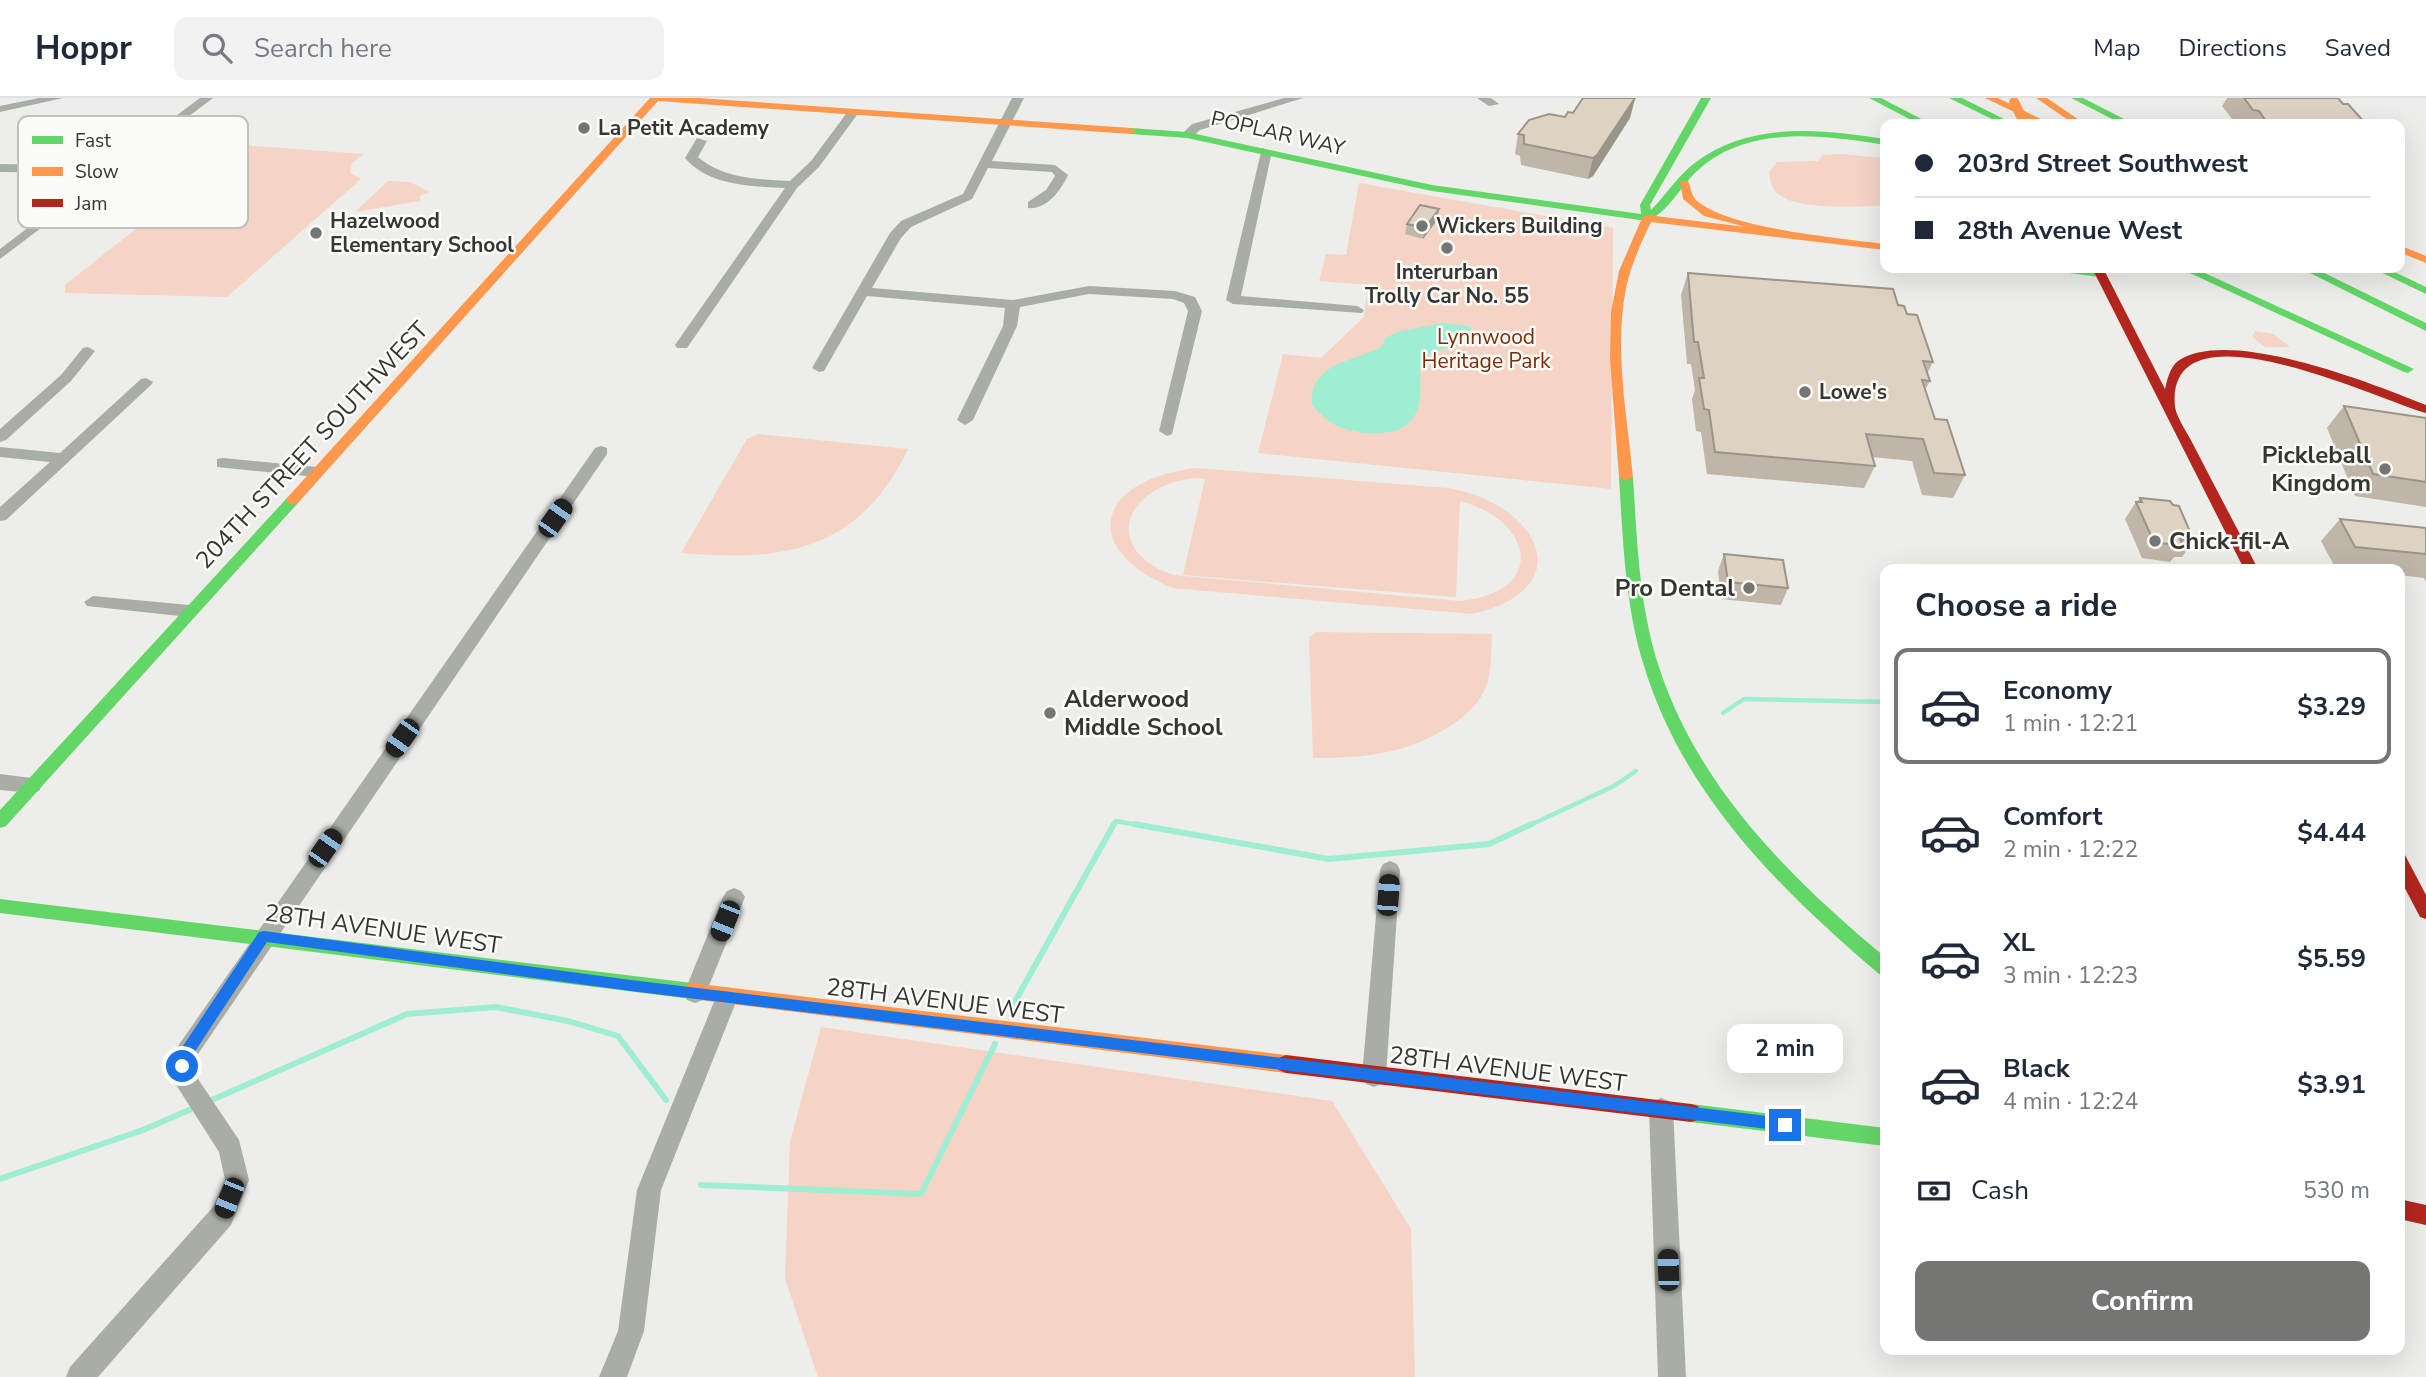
<!DOCTYPE html>
<html lang="en">
<head>
<meta charset="utf-8">
<style>
  body { margin:0; font-family:"Nunito Sans",sans-serif; background:#f2f2f3; color:#1f2937; height:100vh; display:flex; flex-direction:column; font-size:26px; white-space:nowrap }
  * { box-sizing:border-box; margin:0 }
  p { font-size:23px; color:#747a83 }
  .icon { flex:none; width:38px; height:38px; fill:none; stroke:currentColor; stroke-width:2; stroke-linecap:round; stroke-linejoin:round }
  .map { position:relative; flex:1; overflow:hidden }
  .drawer { position:absolute; left:1880px; top:466px; width:525px; height:791px; display:flex; flex-direction:column; background:#fff; border-radius:14px; box-shadow:0 7px 28px #0002 }
  .drawer>* { flex:none }
  .guide { position:absolute; left:1880px; top:21px; width:525px; height:154px; border-radius:14px; box-shadow:0 7px 28px #0002; display:grid; align-content:center; height:154px; padding:0 35px; background:#fff }
  .end { position:absolute; width:32px; height:32px; margin:-16px; border:9px solid #1a73e8; background:#fff; box-shadow:0 0 0 4px #fff }
  .from { border-radius:50% }
  .bubble { position:absolute; height:49px; border-radius:14px; background:#fff; box-shadow:0 7px 28px #0002; font-size:23px; font-weight:700; line-height:49px; text-align:center }
  .car { position:absolute; width:21px; height:42px; margin:-21px -10px; border-radius:9px; box-shadow:0 0 5px 2px #0007; background:linear-gradient(#222 24%,#8ab4d8 0 40%,#222 0 76%,#8ab4d8 0 86%,#222 0) }
  .guide b { display:flex; align-items:center; gap:24px; height:66px; font-size:26px }
  .guide b+b { border-top:2px solid #e0e1e3 }
  .guide i { width:18px; height:18px; background:#1f2937 }
  ul { padding:0; list-style:none }
  li { display:flex; align-items:center; gap:21px; height:116px; margin:0 14px 10px; padding:0 21px; border:4px solid transparent; border-radius:14px }
  li div { flex:1 }
  li b { display:block; font-size:26px }
  li em { font-style:normal; font-weight:700 }
  li.on { border-color:#757573 }
  li>.icon { width:63px; height:63px; stroke-width:1.5 }
  h2 { padding:0 35px; font-size:32px; line-height:84px }
  .pay { display:flex; align-items:center; gap:18px; height:77px; padding:0 35px; font-size:26px }
  .pay p { margin-inline-start:auto }
  .action { display:flex; gap:14px; margin-top:auto; padding:14px 35px }
  .action a { flex:1; height:80px; border-radius:14px; background:#757573; color:#fff; font-size:28px; font-weight:700; line-height:80px; text-align:center }
  header { display:flex; align-items:center; gap:42px; box-sizing:border-box; height:98px; padding:0 35px; background:#fff; border-bottom:2px solid #e0e1e3 }
  header strong { font-size:33px }
  nav { display:flex; gap:38px; margin-inline-start:auto; font-size:24px }
  .search { width:490px; height:63px; background:#f2f2f3; display:flex; align-items:center; gap:18px; box-sizing:border-box; padding:0 24px; border-radius:14px; color:#747a83; font-size:26px }
  .map>svg:first-child { display:block }
  .green { fill:#f5d4c6; fill-rule:evenodd }
  .water { fill:#9feed4 }
  .lines { fill:none; stroke-linecap:round; stroke-linejoin:round }
  .stream-far1 { stroke:#9feed4; stroke-width:4.5 }
  .stream { stroke:#9feed4; stroke-width:6 }
  .street { fill:#a8aea5; fill-rule:evenodd }
  .fast { fill:#63d668; fill-rule:evenodd }
  .slow { fill:#ff974d; fill-rule:evenodd }
  .jam { fill:#b3261e; fill-rule:evenodd }
  .slow-bridge { stroke:#ff974d; stroke-width:10 }
  .wall { fill:#bfb5a8 }
  .shaded-wall { fill:#9b9488 }
  .building { fill:#ded3c3; stroke:#9b9488; stroke-width:2 }
  .route { fill:#1a73e8 }
  .poi-dot { fill:#757573; stroke:#fbfbf7; stroke-width:2.5 }
  .labels { text-anchor:middle; stroke-width:5; stroke-linejoin:round; paint-order:stroke }
  .far-poi-label { font-size:21px; font-weight:bold; fill:#353533; stroke:#fbfbf7; text-anchor:start }
  .far-street-label { font-size:21px; fill:#353533; stroke:#fbfbf7 }
  .far-park-label { font-size:21px; fill:#7a2d07; stroke:#fbfbf7 }
  .street-label { font-size:24px; fill:#353533; stroke:#fbfbf7 }
  .poi-label { font-size:24px; font-weight:bold; fill:#353533; stroke:#fbfbf7; text-anchor:end }
  .key { fill:#fbfbf7; stroke:#c0c0bc; stroke-width:2 }
  .key-label { font-size:19px; fill:#353533 }
</style>
</head>
<body>
<header>
<strong>Hoppr</strong>
<div class="search"><svg class="icon" aria-label="search" viewBox="0 0 24 24"><circle cx="10" cy="10" r="6"/><path d="M15 15l6 6"/></svg>Search here</div>
<nav><a>Map</a><a>Directions</a><a>Saved</a></nav>
</header>
<div class="map">
<svg width="2426" height="1279" viewBox="0 0 2426 1279">
  <rect width="100%" height="100%" fill="#ededea"/>
  <g class="green">
    <path d="M242 47 363 56 352 65 350 75 361 81 227 199 65 195V187Z"/>
    <path d="M1841 56 1885 60V107C1860 109 1802 112 1781 98 1772 93 1770 83 1769 74L1777 64 1818 63 1823 57Z"/>
    <path d="M388 83 410 84 430 94 420 98V103L355 114Z"/>
    <path d="M1359 85 1613 130 1611 391 1258 355 1283 256 1321 260 1364 219 1368 187 1319 183 1326 156 1346 157Z"/>
    <path d="M2255 233 2274 236 2290 249H2265L2252 239Z"/>
    <path d="M758 336 908 351C859 453 784 464 681 455L747 341Z"/>
    <path d="M1196 370 1448 390C1537 405 1584 490 1472 516L1172 490C1075 448 1100 381 1196 370ZM1196 380 1205 381 1183 477 1456 499 1460 403C1535 423 1547 495 1460 503L1173 477C1097 449 1128 386 1196 380Z"/>
    <path d="M1316 534 1492 536C1491 555 1492 579 1483 595 1477 607 1464 619 1453 626 1409 656 1365 660 1313 660L1309 539Z"/>
    <path d="M821 929 1332 1003 1411 1131 1415 1279H818L785 1180 790 1044Z"/>
  </g>
  <path class="water" d="M1441 225 1469 228 1474 236 1471 244 1436 253 1421 261C1419 277 1422 295 1418 310 1409 341 1366 338 1342 330 1329 326 1321 316 1312 307 1309 264 1354 264 1383 248L1385 240 1397 234Z"/>
  <g class="lines">
    <g class="stream-far1">
      <path d="M1723 615 1744 601 1885 604"/>
      <path d="M1113 728 1116 723 1143 728"/>
      <path d="M1528 728 1614 688 1636 673"/>
    </g>
    <g class="stream">
      <path d="M1134 726 1329 761 1489 746 1532 726"/>
      <path d="M1013 907 1114 726"/>
      <path d="M205 1005 407 916 496 909 568 923 618 938 666 1002"/>
      <path d="M0 1081 143 1032 196 1009"/>
      <path d="M701 1087 921 1096 995 946"/>
    </g>
    <g class="street">
      <path d="M39 0H63L0 14V8Z"/>
      <path d="M200 0H213L0 161V151L100 75 0 74V66L109 68Z"/>
      <path d="M1012 0H1024L992 63 1055 67 1068 77C1061 92 1047 112 1028 110V104L1046 92 1055 78 1052 74 988 70 972 101 911 129 901 140 872 190 1013 202 1089 188 1175 193 1195 199 1202 213 1172 336 1167 338 1159 333 1188 213 1184 205 1173 201 1089 196 1020 209 1017 228 973 322 965 327 957 322 1003 228 1005 210 867 198 824 273 819 274 812 270 890 135 901 123 963 96Z"/>
      <path d="M1284 0H1303L1200 32 1191 40 1181 37 1192 26Z"/>
      <path d="M1477 0H1491L1499 6 1489 8Z"/>
      <path d="M849 12 859 14 819 69 797 90 687 250H677L675 247 785 90C750 88 709 88 685 60L697 40 707 43 698 59C724 81 757 81 790 83L811 63Z"/>
      <path d="M1262 50 1272 53 1241 198 1357 208 1364 212 1362 215 1233 206 1226 202Z"/>
      <path d="M88 249 95 253 71 283 6 342 0 344V331L61 277 83 250Z"/>
      <path d="M146 280 153 284 151 287 6 422 0 423V409L50 364 0 359V349L60 355 141 281Z"/>
      <path d="M601 348 607 350V356L196 959 194 968 196 978 239 1042 249 1082 231 1127 98 1279H66L70 1269 213 1109 225 1082 219 1054 173 982 170 968 178 948 595 350Z"/>
      <path d="M223 360 317 369 325 374 317 379 217 369V361Z"/>
      <path d="M93 498 189 507 198 513 189 519 87 508 84 504Z"/>
      <path d="M0 676 39 681 42 687 39 693 32 695 0 692Z"/>
      <path d="M1390 763 1397 766 1400 772 1386 978 1382 986 1374 989 1366 986 1362 978 1380 772 1383 766Z"/>
      <path d="M734 790 741 793 745 799 706 895 703 902 695 905 687 902 684 895 723 799 727 793Z"/>
      <path d="M727 889 735 892 738 899 661 1092 644 1233 627 1279H599L618 1233 637 1092 716 899 719 892Z"/>
      <path d="M1661 1000 1669 1003 1673 1011 1686 1279H1658L1649 1011 1653 1003Z"/>
    </g>
    <g class="fast">
      <path d="M1701 0H1711L1650 107 1651 112C1666 97 1678 77 1696 64 1750 23 1822 31 1885 41V47C1823 37 1746 26 1696 74 1680 89 1668 115 1647 123L1432 93 1187 40 1131 36 1126 33 1131 30 1187 34 1432 87 1641 116 1640 107Z"/>
      <path d="M1869 0H1881L1931 26H1919Z"/>
      <path d="M1949 0H1962L2014 26H2002Z"/>
      <path d="M2071 0H2083L2134 26H2122Z"/>
      <path d="M2048 170C2065 169 2092 167 2106 176L2100 179 2054 173Z"/>
      <path d="M2179 170H2194L2414 271 2408 275 2404 274Z"/>
      <path d="M2300 170H2314L2426 225V233Z"/>
      <path d="M2372 170H2386L2426 189V196Z"/>
      <path d="M1626 375 1633 379C1637 442 1639 508 1659 569 1698 689 1789 779 1885 859V878L1879 876C1779 791 1683 696 1644 568 1625 508 1623 442 1619 379Z"/>
      <path d="M292 399 297 400V406L6 728 0 730V712L287 400Z"/>
      <path d="M0 801 692 885 698 887 701 893 698 899 692 901 0 815Z"/>
      <path d="M1691 1006 1885 1030V1048L1691 1024 1684 1022 1681 1015 1684 1008Z"/>
    </g>
    <g class="slow">
      <path d="M650 0H698L1131 30 1136 33 1131 36 658 3 297 406H287V400Z"/>
      <path d="M1985 0H1998L2051 26H2039Z"/>
      <path d="M2036 0H2047L2085 26H2074Z"/>
      <path d="M1680 83H1688C1691 89 1691 97 1696 102 1728 131 1840 140 1885 146V152L1651 124C1641 145 1631 167 1626 190 1614 252 1627 317 1633 379L1626 383 1619 379 1610 261 1611 214 1619 173 1642 120 1647 117 1746 129 1704 118 1683 101Z"/>
      <path d="M2399 147 2426 158V165L2399 154Z"/>
      <path d="M692 885 1286 957 1293 960 1295 966 1293 972 1286 975 692 901 686 899 683 893 686 887Z"/>
    </g>
    <g class="jam">
      <path d="M2092 170H2103L2165 291C2167 282 2170 269 2178 263 2229 228 2373 286 2426 307V315C2381 303 2164 198 2175 309 2177 321 2189 337 2194 348 2215 389 2237 430 2258 471H2244Z"/>
      <path d="M2399 755 2405 757 2426 797V821L2420 819 2399 779Z"/>
      <path d="M1286 957 1691 1006 1698 1008 1701 1015 1698 1022 1691 1024 1286 975 1279 972 1277 966 1279 960Z"/>
      <path d="M2399 1101 2426 1107V1127L2399 1121Z"/>
    </g>
    <path class="slow-bridge" d="M2014 4 2025 26"/>
  </g>
  <g class="wall">
    <path d="M1635 0 1630 20 1593 78 1588 81 1521 67 1520 58 1515 56 1518 36 1565 19 1573 15Z"/>
    <path d="M2227 0H2338L2366 26H2236L2222 8Z"/>
    <path d="M1439 111 1437 122 1423 141 1405 136 1407 126Z"/>
    <path d="M1688 175 1898 207 1907 216 1933 264 1927 276 1930 283 1925 292 1935 321 1965 377 1953 400 1922 397 1912 363 1872 359 1875 368 1864 390 1707 376 1701 334 1696 333 1692 301 1695 292 1691 266H1687L1681 197Z"/>
    <path d="M2344 308 2426 320V409L2355 398 2327 330Z"/>
    <path d="M2140 400 2194 443 2182 459H2174L2170 464 2142 460 2125 421 2136 404H2137Z"/>
    <path d="M2340 421 2426 430V484L2424 480 2399 477V471H2336L2321 443Z"/>
    <path d="M1724 456 1788 490 1781 507 1721 501 1718 473Z"/>
  </g>
  <g class="shaded-wall">
    <path d="M1635 0 1630 20 1593 78 1588 81 1593 60Z"/>
    <path d="M1439 111 1437 122 1423 141 1425 130Z"/>
  </g>
  <g class="building">
    <path d="M1583 0H1635L1597 57 1593 60 1524 46V37L1518 36 1529 22 1549 16 1565 19 1568 14 1573 15Z"/>
    <path d="M2244 0H2338L2343 6H2348L2366 26H2268L2259 13 2253 12Z"/>
    <path d="M1420 107 1439 111 1425 130 1407 126Z"/>
    <path d="M1688 175 1893 191 1898 207 1904 208 1907 216 1917 217 1933 264 1923 263 1930 283 1922 282 1935 321 1947 322 1965 377 1934 375 1923 341 1866 336 1875 368 1715 354 1709 312 1704 311 1699 280H1704L1698 244H1694Z"/>
    <path d="M2344 308 2426 320V384L2373 376Z"/>
    <path d="M2140 400 2170 403 2173 407 2179 408 2194 443 2180 441 2183 448 2154 444 2136 404H2142Z"/>
    <path d="M2340 421 2426 430V456L2355 449Z"/>
    <path d="M1724 456 1783 462 1788 490 1728 484Z"/>
  </g>
  <path class="route" d="M264 833 631 882 1785 1020 1792 1027 1785 1033 631 893 267 844 192 958 187 972H177L175 968 181 951 259 834Z"/>
  <g class="poi-dot">
    <circle cx="584" cy="30" r="7"/>
    <circle cx="1422" cy="128" r="7"/>
    <circle cx="316" cy="135" r="7"/>
    <circle cx="1447" cy="150" r="7"/>
    <circle cx="1805" cy="294" r="7"/>
    <circle cx="2385" cy="371" r="7"/>
    <circle cx="2155" cy="443" r="7"/>
    <circle cx="1749" cy="490" r="7"/>
    <circle cx="1050" cy="615" r="7"/>
  </g>
  <g class="labels">
    <g class="far-poi-label">
      <text x="598" y="37">La Petit Academy</text>
      <text x="330" y="130">Hazelwood<tspan x="330" dy="24">Elementary School</tspan></text>
      <text x="1436" y="135">Wickers Building</text>
      <text x="1447" y="181" text-anchor="middle">Interurban<tspan x="1447" dy="24">Trolly Car No. 55</tspan></text>
      <text x="1819" y="301">Lowe's</text>
    </g>
    <g class="far-street-label">
      <text transform="translate(1278 35) rotate(13)" y="7">POPLAR WAY</text>
    </g>
    <g class="far-park-label">
      <text x="1486" y="246">Lynnwood<tspan x="1486" dy="24">Heritage Park</tspan></text>
    </g>
    <g class="street-label">
      <text transform="translate(312 347) rotate(-47)" y="8">204TH STREET SOUTHWEST</text>
      <text transform="translate(383 831) rotate(8)" y="8">28TH AVENUE WEST</text>
      <text transform="translate(945 903) rotate(7)" y="8">28TH AVENUE WEST</text>
      <text transform="translate(1508 971) rotate(7)" y="8">28TH AVENUE WEST</text>
    </g>
    <g class="poi-label">
      <text x="2371" y="365">Pickleball<tspan x="2371" dy="28">Kingdom</tspan></text>
      <text x="2169" y="451" text-anchor="start">Chick-fil-A</text>
      <text x="1735" y="498">Pro Dental</text>
      <text x="1064" y="609" text-anchor="start">Alderwood<tspan x="1064" dy="28">Middle School</tspan></text>
    </g>
  </g>
  <rect x="18" y="18" width="230" height="112" rx="10" class="key"/>
  <rect x="32" y="38" width="31" height="8" fill="#63d668"/>
  <rect x="32" y="69" width="31" height="9" fill="#ff974d"/>
  <rect x="32" y="101" width="31" height="8" fill="#b3261e"/>
  <g class="key-label">
    <text x="75" y="49">Fast</text>
    <text x="75" y="80">Slow</text>
    <text x="75" y="112">Jam</text>
  </g>
</svg>
<i class="end from" style="left:182px;top:968px"></i>
<i class="end" style="left:1785px;top:1027px"></i>
<div class="bubble" style="left:1727px;top:926px;width:116px">2 min</div>
<i class="car" style="left:555px;top:420px;rotate:35deg"></i>
<i class="car" style="left:402px;top:640px;rotate:215deg"></i>
<i class="car" style="left:325px;top:750px;rotate:35deg"></i>
<i class="car" style="left:1388px;top:797px;rotate:4deg"></i>
<i class="car" style="left:725px;top:823px;rotate:202deg"></i>
<i class="car" style="left:229px;top:1100px;rotate:202deg"></i>
<i class="car" style="left:1668px;top:1172px;rotate:358deg"></i>
<div class="guide">
<b><i class="from"></i>203rd Street Southwest</b>
<b><i></i>28th Avenue West</b>
</div>
<section class="drawer">
<h2>Choose a ride</h2>
<ul>
<li class="on"><svg class="icon" aria-label="car" viewBox="0 0 24 24"><path d="M5 17H2v-5l4-1 3-4h7l3 4 3 1v5h-3M9 17h6M6 11h13"/><circle cx="7" cy="17" r="2"/><circle cx="17" cy="17" r="2"/></svg><div><b>Economy</b><p>1 min · 12:21</p></div><em>$3.29</em></li>
<li><svg class="icon" aria-label="car" viewBox="0 0 24 24"><path d="M5 17H2v-5l4-1 3-4h7l3 4 3 1v5h-3M9 17h6M6 11h13"/><circle cx="7" cy="17" r="2"/><circle cx="17" cy="17" r="2"/></svg><div><b>Comfort</b><p>2 min · 12:22</p></div><em>$4.44</em></li>
<li><svg class="icon" aria-label="car" viewBox="0 0 24 24"><path d="M5 17H2v-5l4-1 3-4h7l3 4 3 1v5h-3M9 17h6M6 11h13"/><circle cx="7" cy="17" r="2"/><circle cx="17" cy="17" r="2"/></svg><div><b>XL</b><p>3 min · 12:23</p></div><em>$5.59</em></li>
<li><svg class="icon" aria-label="car" viewBox="0 0 24 24"><path d="M5 17H2v-5l4-1 3-4h7l3 4 3 1v5h-3M9 17h6M6 11h13"/><circle cx="7" cy="17" r="2"/><circle cx="17" cy="17" r="2"/></svg><div><b>Black</b><p>4 min · 12:24</p></div><em>$3.91</em></li>
</ul>
<div class="pay"><svg class="icon" aria-label="cash" viewBox="0 0 24 24"><path d="M3 7h18v10H3z"/><circle cx="12" cy="12" r="2"/></svg>Cash<p>530 m</p></div>
<div class="action"><a>Confirm</a></div>
</section>
</div>
</body>
</html>
